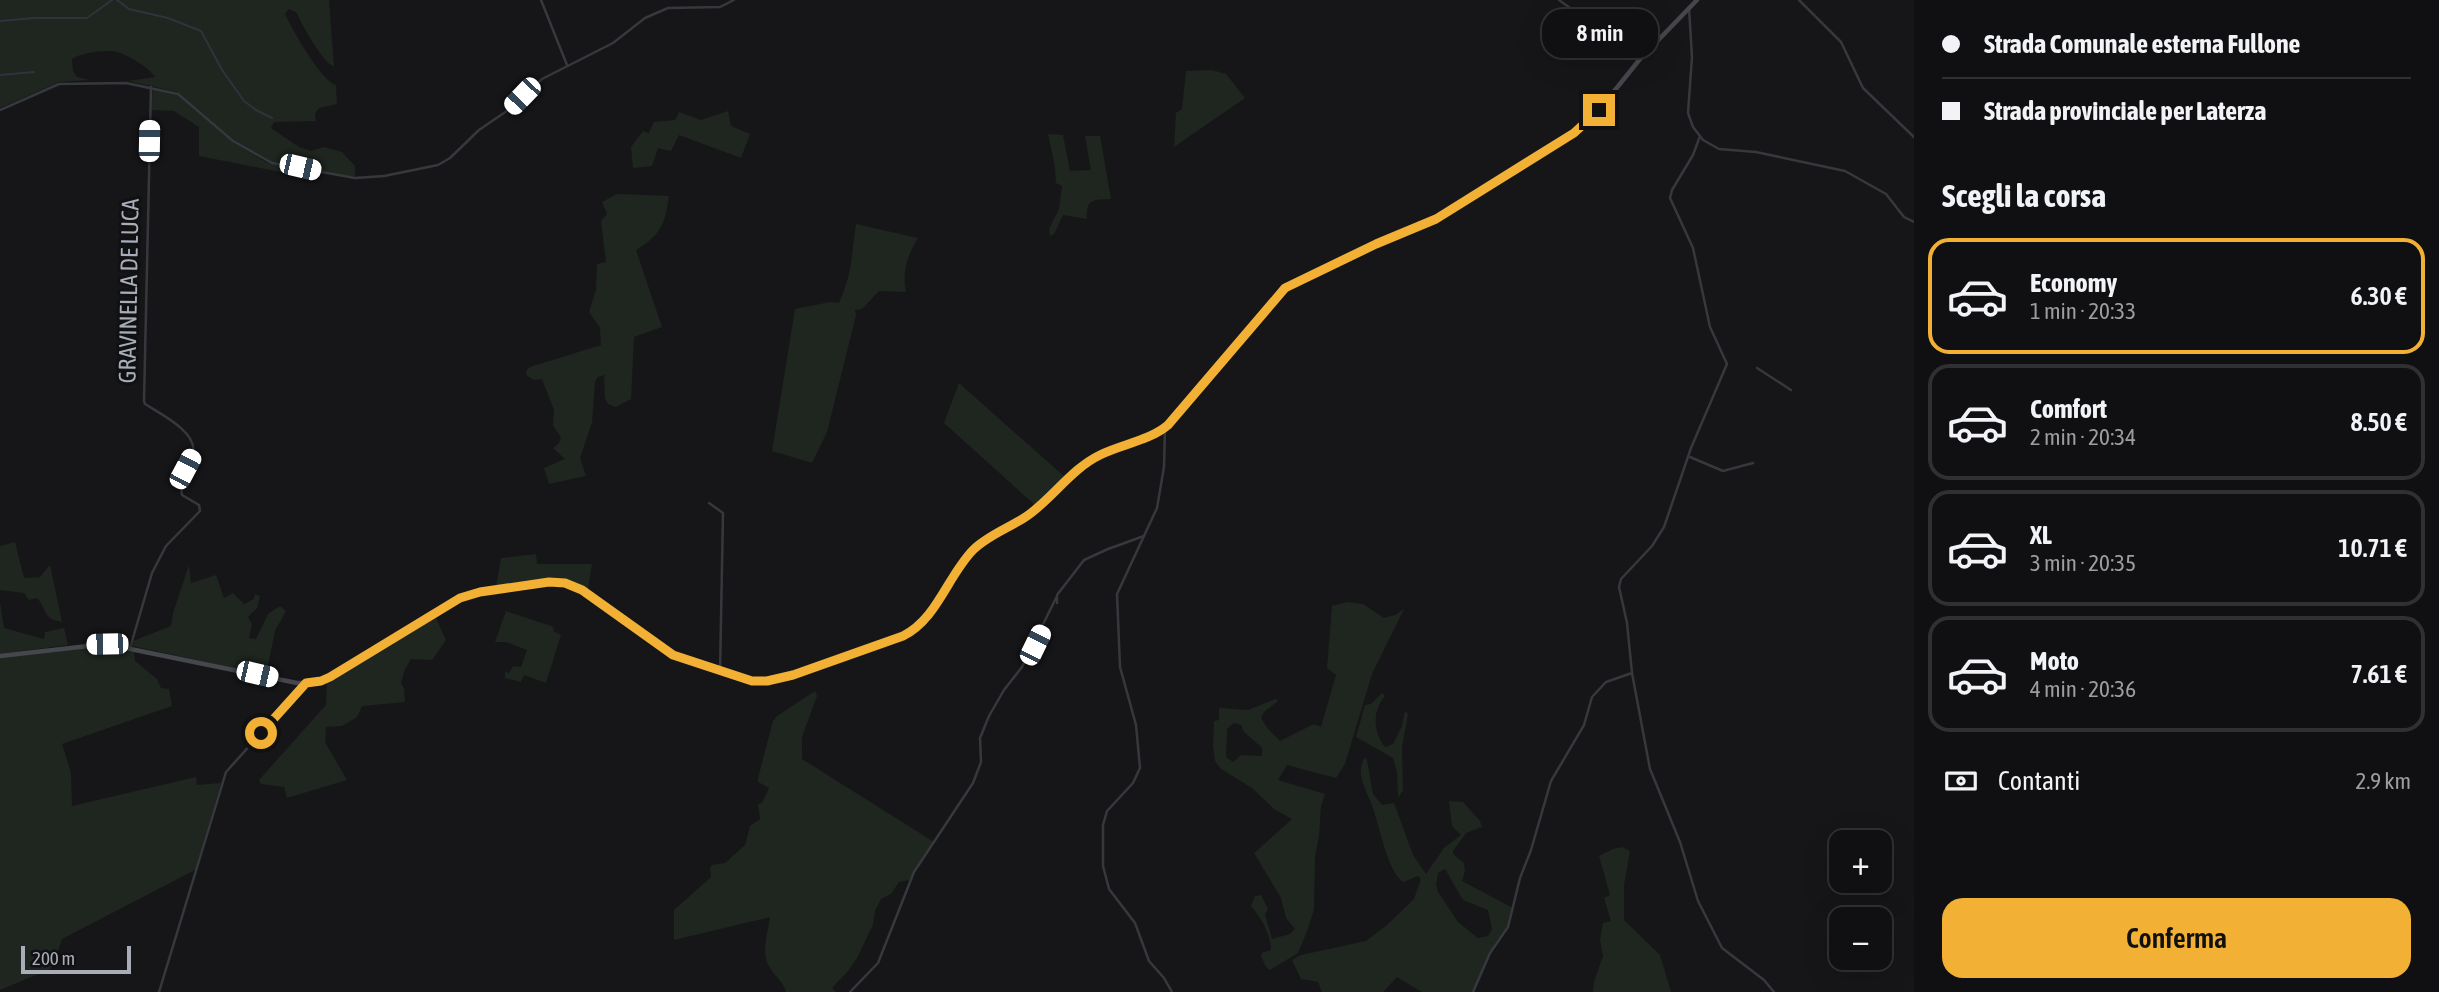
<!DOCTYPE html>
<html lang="it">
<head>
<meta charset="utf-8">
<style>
  body { margin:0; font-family:"Asap Condensed",sans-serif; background:#19191b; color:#f1f3f6; height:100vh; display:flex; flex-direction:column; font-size:26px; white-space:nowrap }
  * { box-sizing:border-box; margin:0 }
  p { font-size:23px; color:#9c9d9f }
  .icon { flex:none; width:38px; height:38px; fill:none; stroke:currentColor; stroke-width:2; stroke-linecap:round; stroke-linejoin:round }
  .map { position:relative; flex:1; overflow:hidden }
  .panel { display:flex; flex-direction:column; background:#101012; width:525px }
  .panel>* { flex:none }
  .guide { display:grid; align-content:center; height:154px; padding:0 28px; background:#101012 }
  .tools { position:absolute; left:1829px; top:830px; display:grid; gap:14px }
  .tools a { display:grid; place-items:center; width:63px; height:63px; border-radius:14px; background:#101012; box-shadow:0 7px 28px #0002,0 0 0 2px #303032; font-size:35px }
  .scale { position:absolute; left:21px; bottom:18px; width:110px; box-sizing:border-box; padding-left:7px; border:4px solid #a8adb8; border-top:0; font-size:19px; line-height:24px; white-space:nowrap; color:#a8adb8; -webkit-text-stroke:5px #111113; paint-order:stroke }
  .end { position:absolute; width:32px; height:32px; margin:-16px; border:9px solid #f2b134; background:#111; box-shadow:0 0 0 4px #111 }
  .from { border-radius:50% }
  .bubble { position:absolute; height:49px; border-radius:21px; background:#101012; box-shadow:0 7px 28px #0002,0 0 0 2px #303032; font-size:23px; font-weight:600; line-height:49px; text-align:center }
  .car { position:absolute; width:21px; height:42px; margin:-21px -10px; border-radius:9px; box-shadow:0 0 5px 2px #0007; background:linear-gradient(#fff 24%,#345 0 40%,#fff 0 76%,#345 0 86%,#fff 0) }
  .guide b { display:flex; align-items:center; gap:24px; height:66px; font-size:26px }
  .guide b+b { border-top:2px solid #303032 }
  .guide i { width:18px; height:18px; background:#f1f3f6 }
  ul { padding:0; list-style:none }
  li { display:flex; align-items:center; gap:21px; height:116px; margin:0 14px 10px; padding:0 14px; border:4px solid #303032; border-radius:21px }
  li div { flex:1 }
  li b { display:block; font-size:26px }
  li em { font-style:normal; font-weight:600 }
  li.selected { border-color:#f2b134 }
  li>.icon { width:63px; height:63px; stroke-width:1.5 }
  h2 { padding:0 28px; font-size:32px; line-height:84px }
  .pay { display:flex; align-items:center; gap:18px; height:77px; padding:0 28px; font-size:26px }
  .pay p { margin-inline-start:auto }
  .cta { display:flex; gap:14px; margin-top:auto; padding:14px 28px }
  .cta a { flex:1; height:80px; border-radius:21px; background:#f2b134; color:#111; font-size:28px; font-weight:600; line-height:80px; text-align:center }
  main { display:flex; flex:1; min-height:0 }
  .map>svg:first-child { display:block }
  .green { fill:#1e261f; fill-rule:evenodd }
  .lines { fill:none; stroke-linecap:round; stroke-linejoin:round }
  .stream { stroke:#2c353c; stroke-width:2 }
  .minor { stroke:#37383d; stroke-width:2.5 }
  .secondary { stroke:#45474d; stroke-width:4.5 }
  .route { stroke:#f2b134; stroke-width:9 }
  .labels { text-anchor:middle; stroke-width:6; stroke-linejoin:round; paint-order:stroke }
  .street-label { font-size:24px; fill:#a8adb8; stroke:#111113 }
</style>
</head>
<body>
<main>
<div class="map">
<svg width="1914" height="992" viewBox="0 0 1914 992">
  <rect width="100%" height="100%" fill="#161618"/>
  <g class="green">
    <path d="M0 0H329L334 67C322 61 302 26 297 13L289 9 285 14C292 29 321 81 336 85L337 104 319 108 315 114 316 121 274 122 271 128 299 147 311 151 324 147 342 152 355 166V176H345L274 163 235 141 177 92 128 81 155 77C148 67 130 56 117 52 106 49 81 53 72 59L73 71 77 77 90 80 59 82 0 108Z"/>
    <path d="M1212 70 1226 74 1245 98 1174 147 1176 113 1182 109 1186 71Z"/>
    <path d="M153 89 176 94 234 143 266 162 289 168 285 173 199 156V127L174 111 151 110Z"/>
    <path d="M728 111 731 126 750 134 741 158 679 135 671 151 658 148 652 166 633 168 631 147 643 131 649 133 654 122 675 120 679 112 701 120Z"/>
    <path d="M1048 134 1063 135 1070 171 1091 170 1085 136H1100L1111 199C1093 200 1086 198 1087 219L1063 215 1054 234 1050 236 1049 229 1059 209 1062 186 1056 183 1055 167Z"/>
    <path d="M617 194 669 196C665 224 661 235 636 250L662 327 634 337 631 399 616 407 608 404 605 398 604 375 598 377 595 382 592 422 580 458 586 476 549 484 544 468 565 459 553 448 559 443 561 437 553 426 554 410 542 379 534 380 527 376 526 371 530 367 601 345 600 328 589 312 596 290 597 264 606 262 601 221 607 214 602 202Z"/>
    <path d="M856 224 918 238C907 256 902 272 906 292L879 291 862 309 855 310 856 315 827 432 812 463 772 451 795 309 830 302 839 303C853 271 851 257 856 224Z"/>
    <path d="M959 383 1066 478 1036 506 944 423Z"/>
    <path d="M15 542 24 578 40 577 50 565 62 622C42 619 48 610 37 598L29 600 24 593 0 590V546Z"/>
    <path d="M536 554 537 564H592L588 590C557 573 529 582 496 587L501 558Z"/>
    <path d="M189 565 191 583 216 575 224 598 233 593 244 604 254 599 255 594 260 596 257 608 248 617 252 624 249 638 256 639 268 614 280 606 286 611 275 631 266 675 132 646 133 641 171 626 173 613Z"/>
    <path d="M0 602 4 628 44 639 45 632 64 628 68 645 0 654Z"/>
    <path d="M1348 602 1363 604 1384 618 1395 615 1404 609 1372 674 1345 764 1336 778 1287 765 1278 780 1325 794 1321 806 1319 836 1315 857 1314 909 1308 929 1298 953 1270 970 1266 967 1261 956 1262 953 1271 950C1271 934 1261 918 1251 906L1255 896 1261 895 1268 909 1265 914 1272 939 1290 934 1295 929 1286 918 1281 898 1254 853 1292 819 1274 809 1252 788 1221 769 1215 761 1213 746 1214 721 1219 720V708L1248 710 1276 699 1278 701 1264 712 1261 718 1268 729 1280 741 1314 724 1321 727 1336 675 1327 668 1332 606ZM1234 723 1241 725 1244 732 1262 748V756L1241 755 1233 762 1226 757 1227 729Z"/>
    <path d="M506 611 551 626 554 628 553 631 561 635 546 683 524 675 521 682 505 678V672L509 673 513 666 521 667 527 650 506 642H495Z"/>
    <path d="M435 616 446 640 432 660 411 659 405 669 401 683 404 688 405 702 362 706 357 717 342 726 326 727 325 742 347 780 287 798 284 787 261 784 259 780 326 705 327 681Z"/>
    <path d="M100 645 134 652 135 661 157 679 161 688 169 689 172 706 62 744 71 773 72 806 196 777 197 785 221 783 195 870 62 939 54 963 50 969 0 990V657Z"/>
    <path d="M815 691 817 696 802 737V759L934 842 910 880 899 882 891 894 881 899 875 911 873 925 857 958 848 971 832 988 836 992H786C783 981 776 978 770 968 760 953 768 933 770 917L674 940V910L711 877 710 868 712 865 725 863 745 845 750 826 760 819 758 804 762 803 769 788 758 782V778L773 721 777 716Z"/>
    <path d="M1382 693 1385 696C1372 711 1373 732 1385 747L1393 744 1402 726 1405 711 1408 714 1402 747 1403 791 1398 797 1397 772 1393 758 1356 737 1365 705 1371 704Z"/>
    <path d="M1364 758 1367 760 1373 794 1382 805 1394 803 1413 855 1426 874 1444 848 1461 835 1452 826 1449 801 1463 802 1480 821 1482 827 1466 833 1453 851V854L1464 863 1465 871 1462 881 1513 908 1506 929 1495 943 1472 992H1422L1397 977 1383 992H1322L1318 982 1301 979 1292 960 1301 955 1366 941 1387 925 1414 899 1421 879 1418 876 1403 882C1388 872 1380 829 1374 811 1370 797 1360 784 1361 769 1361 765 1363 762 1364 758ZM1445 869 1463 900 1488 910 1492 929 1488 936 1478 938 1458 922 1438 892 1436 884 1438 873Z"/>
    <path d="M1622 847 1630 851 1624 885V920L1660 955 1671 992H1593L1594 982 1603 956 1600 940 1603 923 1611 921 1604 898 1610 895 1599 856 1613 849Z"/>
  </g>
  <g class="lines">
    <g class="stream">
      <path d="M117 0 129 9 168 18 201 31 222 70 244 101 256 110 272 118"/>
      <path d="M0 21 34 18H87L112 0"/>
      <path d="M0 75 34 72"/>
    </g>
    <g class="minor">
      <path d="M541 0 567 65"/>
      <path d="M1559 0 1640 59"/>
      <path d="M1799 0 1841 42 1863 88 1914 137"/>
      <path d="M1689 8 1692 57 1688 113 1693 127 1703 140 1719 149 1756 152 1845 171 1886 194 1904 217 1914 222"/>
      <path d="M0 110 59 84 126 83 178 94 233 141 272 163 355 178 384 176 438 165 450 158 479 130 511 108 542 79 613 43 645 18 668 8 720 7 734 0"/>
      <path d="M1757 368 1791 390"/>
      <path d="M1165 428 1164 467 1157 508 1117 594 1120 667 1136 725 1140 768 1133 783 1107 811 1103 825V866L1109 889 1135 923 1149 961 1164 978 1172 992"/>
      <path d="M1690 457 1723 471 1753 463"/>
      <path d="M709 503 723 513 720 672"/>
      <path d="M1057 603V595L1084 560 1108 549 1144 536"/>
      <path d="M130 648 152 573 166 546 200 511 199 505 182 495C178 477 189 469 193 453 198 432 159 413 145 404L144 401 151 87"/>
      <path d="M1632 673 1650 769 1680 842 1698 901 1722 948 1764 980 1774 992"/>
      <path d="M159 992 226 772 306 683"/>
      <path d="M850 992 878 963 914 872 973 783 981 762 980 738 989 716 1004 690 1022 667 1056 598"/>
      <path d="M1473 992 1490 953 1508 927 1520 878 1531 850 1551 781 1584 725 1592 697 1606 682 1632 673 1627 623 1619 587 1621 579 1652 546 1664 527 1691 448 1727 364 1710 327 1693 248 1670 198 1672 190 1693 155 1700 136"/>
    </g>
    <path class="secondary" d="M0 656 106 644 297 683H314L330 677 460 598 505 588 549 582 565 583 573 585 598 601 673 655 720 672 756 681 793 675 903 636C937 619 948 577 973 550 988 535 1009 528 1027 516 1053 498 1071 469 1100 455 1122 444 1149 441 1168 424L1285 288 1376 244 1436 219 1574 133 1599 110 1640 59 1697 0"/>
  </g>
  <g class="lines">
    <path class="route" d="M261 733 306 683 321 681 330 677 460 598 480 592 549 582 565 583 582 590 673 655 752 681H767L793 675 903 636C937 619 947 577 973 550 988 535 1009 528 1027 516 1053 498 1071 469 1100 455 1122 444 1149 441 1168 425L1285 288 1376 244 1436 219 1574 133 1599 110"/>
  </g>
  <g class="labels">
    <g class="street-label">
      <text transform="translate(129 291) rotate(-89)" y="8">GRAVINELLA DE LUCA</text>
    </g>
  </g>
</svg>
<div class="tools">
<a>+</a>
<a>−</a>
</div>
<div class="scale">200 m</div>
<i class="end from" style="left:261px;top:733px"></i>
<i class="end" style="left:1599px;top:110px"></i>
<div class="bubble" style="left:1542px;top:9px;width:116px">8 min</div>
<i class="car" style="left:522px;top:96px;rotate:224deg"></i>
<i class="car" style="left:149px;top:141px;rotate:1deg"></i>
<i class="car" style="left:300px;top:167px;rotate:103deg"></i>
<i class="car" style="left:185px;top:469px;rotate:28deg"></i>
<i class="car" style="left:107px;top:644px;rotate:269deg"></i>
<i class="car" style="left:1035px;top:645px;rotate:26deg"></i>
<i class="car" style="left:257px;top:674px;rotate:103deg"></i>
</div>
<section class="panel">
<div class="guide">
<b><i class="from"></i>Strada Comunale esterna Fullone</b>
<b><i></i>Strada provinciale per Laterza</b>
</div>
<h2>Scegli la corsa</h2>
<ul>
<li class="selected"><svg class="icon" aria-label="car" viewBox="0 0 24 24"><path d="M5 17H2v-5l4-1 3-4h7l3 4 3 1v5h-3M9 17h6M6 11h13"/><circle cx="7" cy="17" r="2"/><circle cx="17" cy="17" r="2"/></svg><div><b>Economy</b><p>1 min · 20:33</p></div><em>6.30 €</em></li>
<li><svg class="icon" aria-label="car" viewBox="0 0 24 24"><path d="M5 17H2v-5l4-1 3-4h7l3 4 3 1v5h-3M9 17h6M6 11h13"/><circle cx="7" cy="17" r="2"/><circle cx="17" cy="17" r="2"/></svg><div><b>Comfort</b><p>2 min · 20:34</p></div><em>8.50 €</em></li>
<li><svg class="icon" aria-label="car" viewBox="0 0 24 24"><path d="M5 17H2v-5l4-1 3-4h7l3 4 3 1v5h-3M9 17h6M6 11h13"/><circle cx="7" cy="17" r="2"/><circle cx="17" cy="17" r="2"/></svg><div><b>XL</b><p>3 min · 20:35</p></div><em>10.71 €</em></li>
<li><svg class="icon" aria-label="car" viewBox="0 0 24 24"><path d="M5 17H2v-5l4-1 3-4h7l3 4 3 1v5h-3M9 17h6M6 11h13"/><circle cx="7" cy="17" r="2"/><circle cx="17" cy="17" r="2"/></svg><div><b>Moto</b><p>4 min · 20:36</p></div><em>7.61 €</em></li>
</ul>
<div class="pay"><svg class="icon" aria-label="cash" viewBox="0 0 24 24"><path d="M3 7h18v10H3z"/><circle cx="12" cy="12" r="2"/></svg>Contanti<p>2.9 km</p></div>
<div class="cta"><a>Conferma</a></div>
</section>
</main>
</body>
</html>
